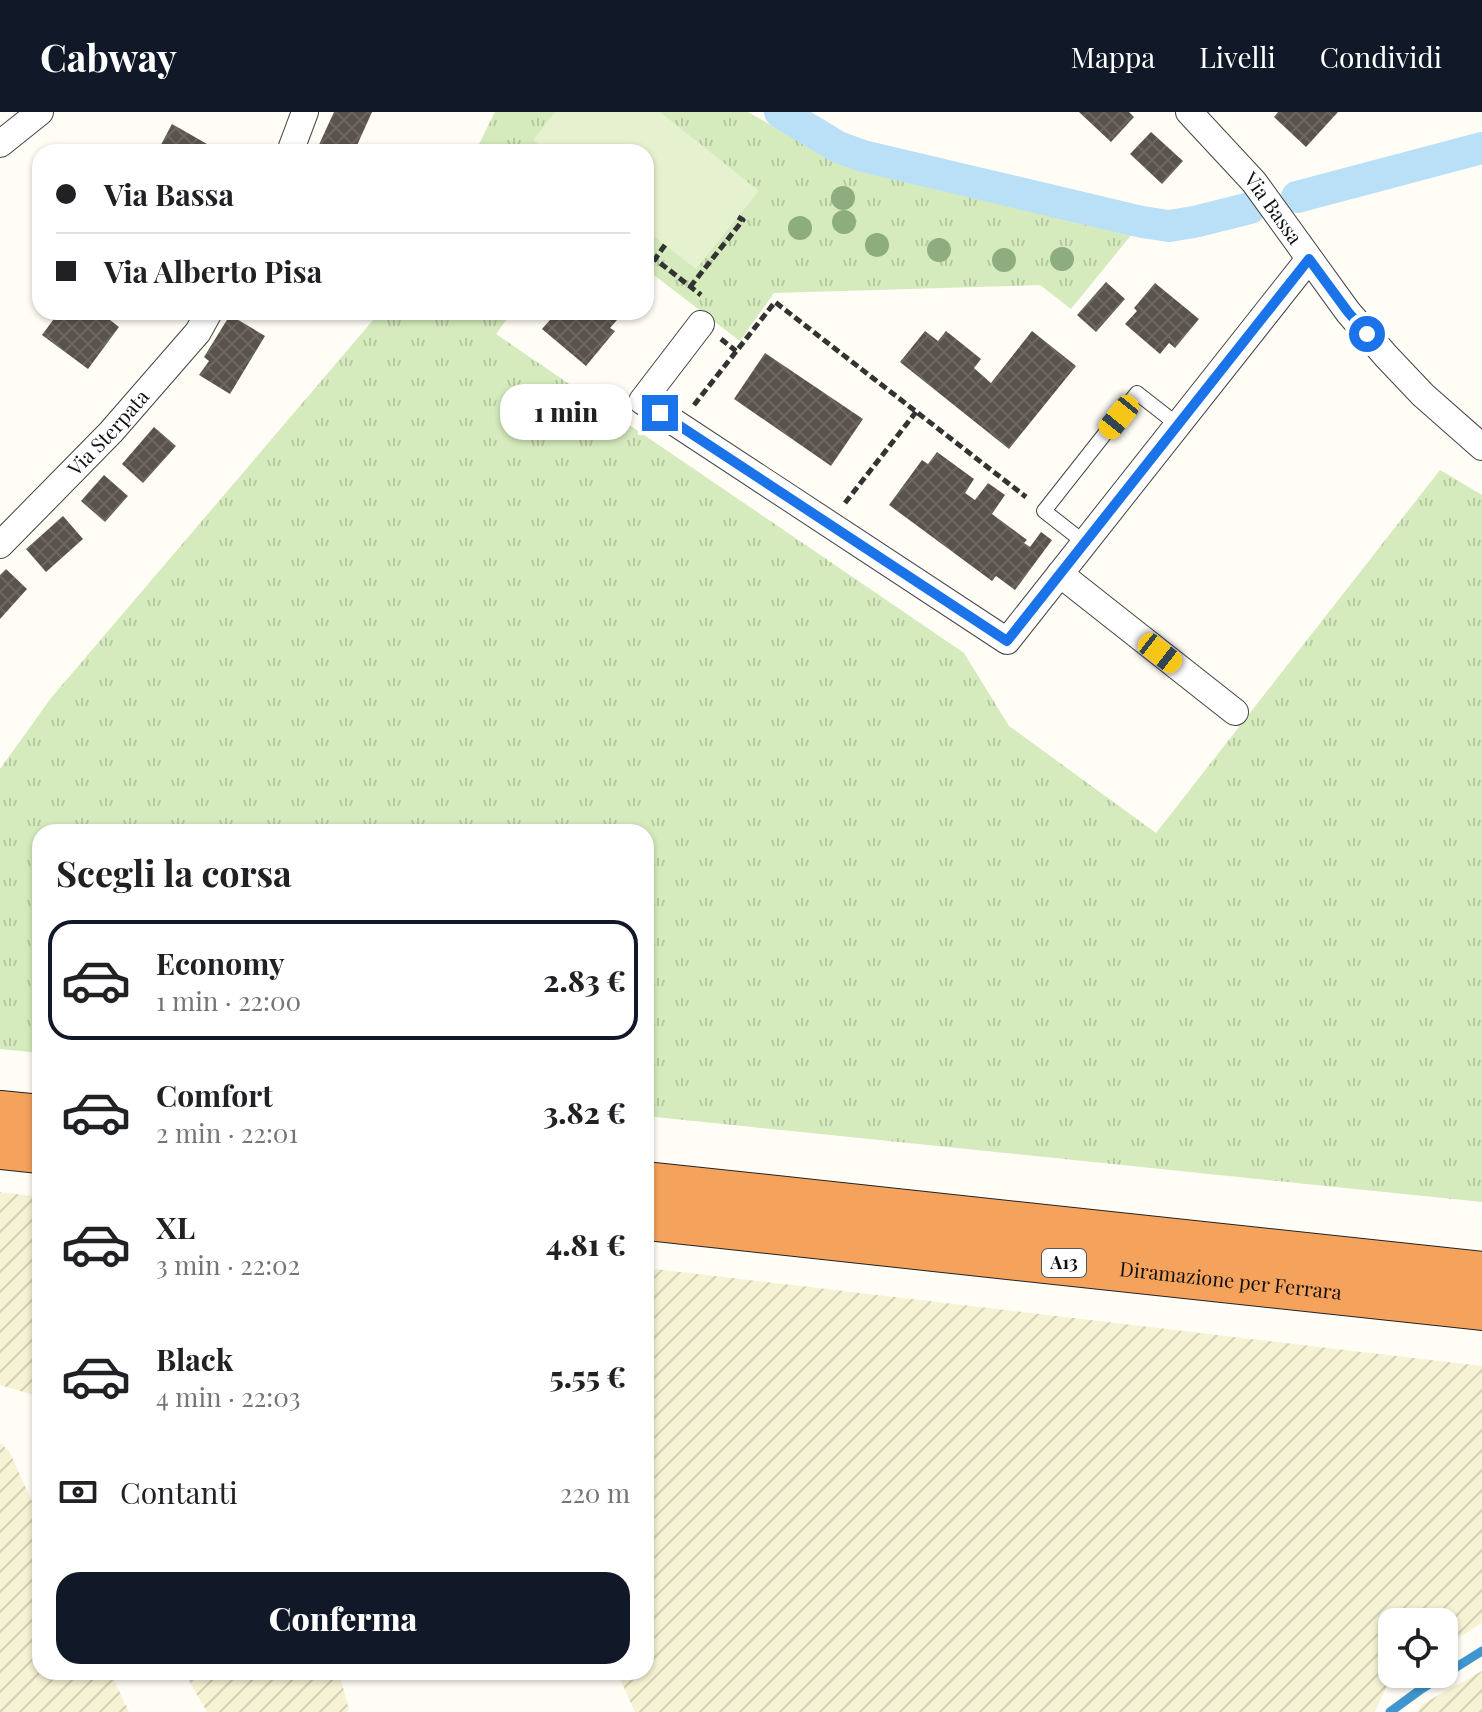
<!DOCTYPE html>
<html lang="it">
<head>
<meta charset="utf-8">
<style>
  body { margin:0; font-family:"Playfair Display",serif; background:#f2f2f2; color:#202124; height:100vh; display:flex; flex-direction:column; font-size:30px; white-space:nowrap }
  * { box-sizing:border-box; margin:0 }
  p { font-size:26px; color:#757577 }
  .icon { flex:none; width:44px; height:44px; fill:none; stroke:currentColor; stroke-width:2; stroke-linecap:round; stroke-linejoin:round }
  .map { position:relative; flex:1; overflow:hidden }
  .sheet { position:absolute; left:32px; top:712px; width:622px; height:856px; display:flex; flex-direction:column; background:#fff; border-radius:24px; box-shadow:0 2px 6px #0004 }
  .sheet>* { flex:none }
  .banner { position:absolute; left:32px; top:32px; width:622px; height:176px; border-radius:24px; box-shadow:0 2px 6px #0004; display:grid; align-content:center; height:176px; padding:0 24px; background:#fff }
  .fabs { position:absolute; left:1378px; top:1496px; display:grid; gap:16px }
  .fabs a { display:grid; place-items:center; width:80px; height:80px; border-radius:16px; background:#fff; box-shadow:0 2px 6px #0004; font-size:40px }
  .end { position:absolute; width:36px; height:36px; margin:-18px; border:10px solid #1a73e8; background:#fff; box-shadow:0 0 0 4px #fff }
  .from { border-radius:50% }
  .bubble { position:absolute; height:56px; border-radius:24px; background:#fff; box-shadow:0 2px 6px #0004; font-size:26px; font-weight:800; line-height:56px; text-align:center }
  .car { position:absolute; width:24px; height:48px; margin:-24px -12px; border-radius:10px; box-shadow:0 0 6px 2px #0007; background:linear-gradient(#f5c518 24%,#345 0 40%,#f5c518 0 76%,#345 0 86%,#f5c518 0) }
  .banner b { display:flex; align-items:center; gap:28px; height:76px; font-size:30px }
  .banner b+b { border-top:2px solid #e0e0e0 }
  .banner i { width:20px; height:20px; background:#202124 }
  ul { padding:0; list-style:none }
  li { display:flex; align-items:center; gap:24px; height:120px; margin:0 16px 12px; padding:0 8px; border:4px solid transparent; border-radius:24px }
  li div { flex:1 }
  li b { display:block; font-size:30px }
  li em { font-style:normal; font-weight:800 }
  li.on { border-color:#111827 }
  li>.icon { width:72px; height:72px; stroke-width:1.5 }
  h2 { padding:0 24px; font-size:36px; line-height:96px }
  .pay { display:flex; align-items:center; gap:20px; height:88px; padding:0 24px; font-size:30px }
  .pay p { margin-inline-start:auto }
  .primary-button { display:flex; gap:16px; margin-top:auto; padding:16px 24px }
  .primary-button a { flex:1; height:92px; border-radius:24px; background:#111827; color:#fff; font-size:32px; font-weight:800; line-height:92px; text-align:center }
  header { display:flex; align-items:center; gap:48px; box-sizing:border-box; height:112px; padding:0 40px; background:#111827; color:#fff }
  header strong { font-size:38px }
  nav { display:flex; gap:44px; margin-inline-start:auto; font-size:28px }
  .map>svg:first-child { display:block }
  .farmland { fill:url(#farmland-furrows) }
  .park { fill:url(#park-tufts) }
  .pitch { fill:#e6f2cf }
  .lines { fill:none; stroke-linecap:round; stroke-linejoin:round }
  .stream { stroke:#3f96cf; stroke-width:9 }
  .canal { stroke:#b9e0f7; stroke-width:32 }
  .building { fill:url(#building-cross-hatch) }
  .service-casing { stroke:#444; stroke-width:16 }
  .minor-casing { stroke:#444; stroke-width:28 }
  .motorway-casing { stroke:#222; stroke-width:46 }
  .path { stroke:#333; stroke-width:5; stroke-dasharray:8 4; stroke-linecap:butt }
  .service { stroke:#fff; stroke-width:14 }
  .minor { stroke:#fff; stroke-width:26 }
  .motorway { stroke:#f5a25d; stroke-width:44 }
  .tree { fill:#8dad7f }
  .route { stroke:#1a73e8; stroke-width:10 }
  .labels { text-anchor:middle; stroke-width:8; stroke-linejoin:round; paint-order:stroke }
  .shield { fill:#fff; stroke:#585858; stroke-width:2 }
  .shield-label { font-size:18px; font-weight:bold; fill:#111 }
  .street-label { font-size:20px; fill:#111; stroke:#fff }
</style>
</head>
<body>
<header>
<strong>Cabway</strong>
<nav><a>Mappa</a><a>Livelli</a><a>Condividi</a></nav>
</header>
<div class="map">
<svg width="1482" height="1600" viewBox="0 0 1482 1600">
  <defs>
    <pattern id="farmland-furrows" width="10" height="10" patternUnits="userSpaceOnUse" patternTransform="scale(2)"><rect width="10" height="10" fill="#f6f3d4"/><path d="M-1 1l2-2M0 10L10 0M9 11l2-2" fill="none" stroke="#d2cfb5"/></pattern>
    <pattern id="park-tufts" width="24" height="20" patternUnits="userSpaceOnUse" patternTransform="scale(2)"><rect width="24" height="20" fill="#d5ebbd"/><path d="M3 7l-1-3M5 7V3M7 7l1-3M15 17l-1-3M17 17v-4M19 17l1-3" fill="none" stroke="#b6c8a1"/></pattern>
    <pattern id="building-cross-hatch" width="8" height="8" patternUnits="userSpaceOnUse" patternTransform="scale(2)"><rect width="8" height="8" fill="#5a524d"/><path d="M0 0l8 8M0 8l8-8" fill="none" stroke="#6d6662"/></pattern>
  </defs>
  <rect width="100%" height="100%" fill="#fffdf5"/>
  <g class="farmland">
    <path d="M0 1080 40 1085V1289L37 1284 0 1273Z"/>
    <path d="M646 1156 1482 1254V1511L1444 1535V1510H1392V1562H1400L1389 1569 1375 1600H635L617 1560H646Z"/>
    <path d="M0 1331 9 1339 40 1407V1560H110L129 1600H0Z"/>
    <path d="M1482 1559V1600H1417L1421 1593Z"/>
    <path d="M184 1560H339L349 1598 345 1600H207Z"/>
  </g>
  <g class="park">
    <path d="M495 0H748L833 49 1132 122 1071 197 1040 173 774 181 740 229 646 157V40H475Z"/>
    <path d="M380 200H512L496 222 964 541 1009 614 1156 721 1440 358 1482 383V1090L646 1004V720H40V941L0 937V657L51 586Z"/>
  </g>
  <path class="pitch" d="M555 0H660L759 79 696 157 646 118V40H548L533 28Z"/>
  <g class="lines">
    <path class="stream" d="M1390 1600 1420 1578 1482 1539"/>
    <g class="canal">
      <path d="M780 0 838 35 863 44 1142 110 1169 114 1194 110 1250 96"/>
      <path d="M1297 85 1482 36"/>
    </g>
  </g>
  <g class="building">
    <path d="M334 0H372L354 40H323L317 37Z"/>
    <path d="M1079 0H1129L1134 5 1111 30Z"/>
    <path d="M1278 0H1338L1306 35 1274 5Z"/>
    <path d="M172 12 221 40H157Z"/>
    <path d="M1151 20 1183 49 1162 72 1130 42Z"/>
    <path d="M1106 170 1125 187 1096 220 1077 203Z"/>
    <path d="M1155 171 1199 207 1175 236 1169 231 1160 242 1125 212 1137 199 1134 196Z"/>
    <path d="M59 200H100L119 215 88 257 42 223Z"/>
    <path d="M557 200H624L610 216 615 219 586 254 542 217Z"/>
    <path d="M230 203 265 224 230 282 199 263 209 249 204 245Z"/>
    <path d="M925 219 938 229 946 219 981 247 974 256 991 271 1032 219 1076 254 1009 337 900 250Z"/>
    <path d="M765 241 863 307 831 354 734 287Z"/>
    <path d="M154 315 176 334 143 371 122 352Z"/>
    <path d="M937 340 974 367 965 381 975 388 988 371 1005 383 992 402 1027 428 1024 431 1030 435 1041 420 1052 428 1015 478 996 464 992 469 889 393 922 348 928 352Z"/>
    <path d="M104 363 128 384 105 410 81 389Z"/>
    <path d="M63 404 83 427 46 460 26 437Z"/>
    <path d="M6 457 27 477 0 507V463Z"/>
  </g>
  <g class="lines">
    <defs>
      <path id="service" d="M1085 431 1044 399 1137 281 1178 313"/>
      <g id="minor">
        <path id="s1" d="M1189 0 1254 70 1348 200 1386 244 1423 283 1482 335"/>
        <path d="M0 32 40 0"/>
        <path d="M290 40 305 0"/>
        <path d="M701 212 642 289 1007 529 1309 147"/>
        <path id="s2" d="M0 433 111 320 198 220 209 200"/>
        <path d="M1060 462 1235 600"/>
      </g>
      <g id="motorway">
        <path d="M0 1001 40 1005"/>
        <path d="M0 1035 40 1039"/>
        <path d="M646 1072 1482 1162"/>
        <path id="s3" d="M646 1106 1482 1196"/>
      </g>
    </defs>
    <use href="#service" class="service-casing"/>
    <use href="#minor" class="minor-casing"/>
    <use href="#motorway" class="motorway-casing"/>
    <g class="path">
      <path d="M665 133 655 147 701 183"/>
      <path d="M690 175 743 108 738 105"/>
      <path d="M721 227 736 239"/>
      <path d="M694 293 775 190 1026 385"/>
      <path d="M845 391 916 300"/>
    </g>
    <use href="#service" class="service"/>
    <use href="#minor" class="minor"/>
    <use href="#motorway" class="motorway"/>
  </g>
  <g class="tree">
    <circle cx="843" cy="86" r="12"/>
    <circle cx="844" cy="110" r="12"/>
    <circle cx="800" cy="116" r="12"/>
    <circle cx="877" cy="133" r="12"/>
    <circle cx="939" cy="138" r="12"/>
    <circle cx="1062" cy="147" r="12"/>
    <circle cx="1004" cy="148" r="12"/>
  </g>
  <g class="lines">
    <path class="route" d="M660 301 1007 529 1309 147 1348 200 1367 222"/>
  </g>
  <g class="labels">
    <rect class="shield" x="1042" y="1137" width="44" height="28" rx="6"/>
    <g class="shield-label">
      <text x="1064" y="1157">A13</text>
    </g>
    <g class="street-label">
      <text dy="7" stroke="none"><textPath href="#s1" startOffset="128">Via Bassa</textPath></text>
      <text dy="7" stroke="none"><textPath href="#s2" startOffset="156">Via Sterpata</textPath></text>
      <text dy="7" stroke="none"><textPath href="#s3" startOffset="588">Diramazione per Ferrara</textPath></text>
    </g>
  </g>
</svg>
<div class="fabs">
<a><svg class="icon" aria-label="locate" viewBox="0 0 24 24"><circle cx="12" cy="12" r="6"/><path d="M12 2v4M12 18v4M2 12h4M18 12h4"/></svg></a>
</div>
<i class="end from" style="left:1367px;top:222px"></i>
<i class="end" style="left:660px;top:301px"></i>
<div class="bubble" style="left:500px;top:272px;width:132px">1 min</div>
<i class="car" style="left:1119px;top:305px;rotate:219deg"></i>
<i class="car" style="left:1160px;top:541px;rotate:128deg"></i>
<div class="banner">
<b><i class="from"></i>Via Bassa</b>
<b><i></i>Via Alberto Pisa</b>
</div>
<section class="sheet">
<h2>Scegli la corsa</h2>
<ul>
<li class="on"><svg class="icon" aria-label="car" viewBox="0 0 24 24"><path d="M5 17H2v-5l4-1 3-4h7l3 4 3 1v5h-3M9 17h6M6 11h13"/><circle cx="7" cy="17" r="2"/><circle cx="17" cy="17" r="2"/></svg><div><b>Economy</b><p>1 min · 22:00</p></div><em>2.83 €</em></li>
<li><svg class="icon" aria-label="car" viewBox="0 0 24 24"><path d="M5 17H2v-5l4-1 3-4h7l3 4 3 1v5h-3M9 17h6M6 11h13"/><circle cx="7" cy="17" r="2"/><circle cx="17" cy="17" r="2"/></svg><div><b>Comfort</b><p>2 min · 22:01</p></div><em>3.82 €</em></li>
<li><svg class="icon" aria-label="car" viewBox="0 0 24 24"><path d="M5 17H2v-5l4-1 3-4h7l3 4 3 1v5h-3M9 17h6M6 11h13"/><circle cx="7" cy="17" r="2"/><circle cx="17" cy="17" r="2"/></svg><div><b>XL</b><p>3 min · 22:02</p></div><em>4.81 €</em></li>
<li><svg class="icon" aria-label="car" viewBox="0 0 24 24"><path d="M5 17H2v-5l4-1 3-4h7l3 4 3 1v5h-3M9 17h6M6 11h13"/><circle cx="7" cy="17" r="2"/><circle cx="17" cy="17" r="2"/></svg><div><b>Black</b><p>4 min · 22:03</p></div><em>5.55 €</em></li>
</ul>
<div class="pay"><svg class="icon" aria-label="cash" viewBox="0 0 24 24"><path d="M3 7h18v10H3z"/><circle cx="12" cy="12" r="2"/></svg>Contanti<p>220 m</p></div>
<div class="primary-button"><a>Conferma</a></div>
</section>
</div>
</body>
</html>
